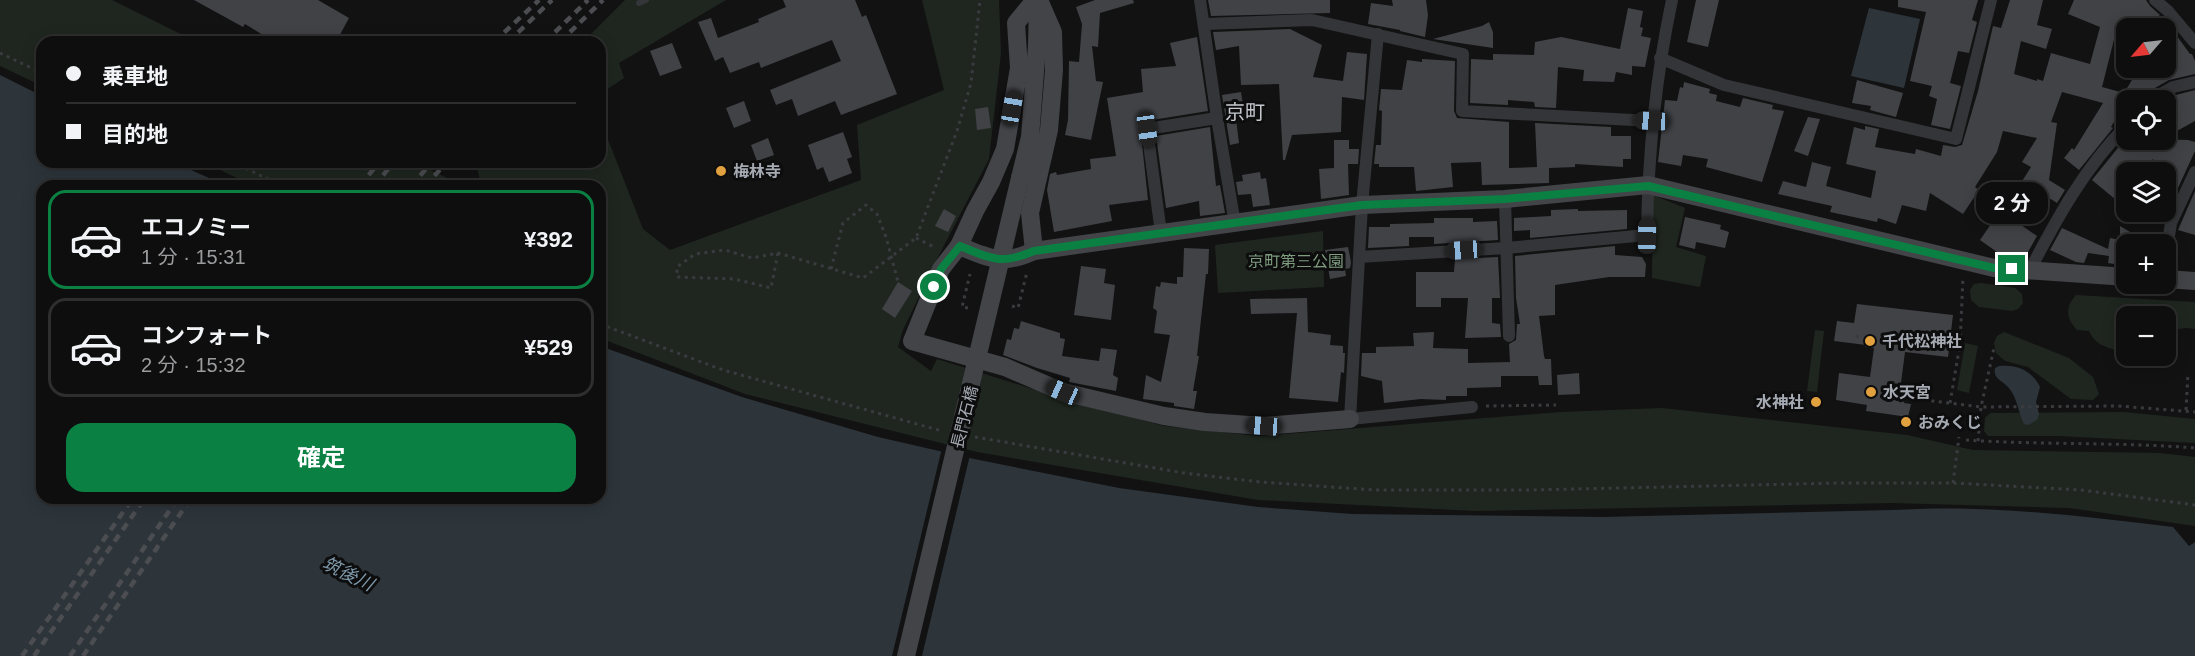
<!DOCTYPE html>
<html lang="ja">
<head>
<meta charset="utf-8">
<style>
  body { margin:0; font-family:Helvetica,"Noto Sans JP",sans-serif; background:#1c1c1c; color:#f1f3f6; height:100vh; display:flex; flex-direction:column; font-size:22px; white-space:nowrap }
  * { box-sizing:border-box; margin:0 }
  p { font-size:20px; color:#9b9c9e }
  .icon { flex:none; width:33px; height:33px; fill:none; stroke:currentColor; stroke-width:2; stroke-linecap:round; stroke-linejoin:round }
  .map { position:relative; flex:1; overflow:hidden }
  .side { position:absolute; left:36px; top:180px; width:570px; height:324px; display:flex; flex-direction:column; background:#0e0e0e; border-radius:18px; box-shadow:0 3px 15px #0003,0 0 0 2px #2e2e2e }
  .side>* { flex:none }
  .top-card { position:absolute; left:36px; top:36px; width:570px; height:132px; border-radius:18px; box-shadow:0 3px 15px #0003,0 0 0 2px #2e2e2e; display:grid; align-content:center; height:132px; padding:0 30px; background:#0e0e0e }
  .needle { width:39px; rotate:242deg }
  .tools { position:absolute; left:2116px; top:18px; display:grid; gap:12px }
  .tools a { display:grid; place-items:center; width:60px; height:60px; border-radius:12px; background:#0e0e0e; box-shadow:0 3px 15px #0003,0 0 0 2px #2e2e2e; font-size:30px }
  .end { position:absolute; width:27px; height:27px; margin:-14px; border:8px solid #0b8043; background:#fff; box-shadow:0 0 0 3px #fff }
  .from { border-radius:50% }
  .bubble { position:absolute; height:42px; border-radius:18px; background:#0e0e0e; box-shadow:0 3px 15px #0003,0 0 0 2px #2e2e2e; font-size:20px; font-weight:700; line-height:42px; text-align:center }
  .car { position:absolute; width:18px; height:36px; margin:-18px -9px; border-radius:8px; box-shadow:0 0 4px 2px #0007; background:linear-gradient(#222 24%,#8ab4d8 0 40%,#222 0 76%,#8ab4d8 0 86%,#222 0) }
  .top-card b { display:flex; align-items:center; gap:21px; height:57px; font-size:22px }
  .top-card b+b { border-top:2px solid #2e2e2e }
  .top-card i { width:15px; height:15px; background:#f1f3f6 }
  ul { padding:10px 0 0; list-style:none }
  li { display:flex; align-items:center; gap:18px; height:99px; margin:0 12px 9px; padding:0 18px; border:3px solid #2e2e2e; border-radius:18px }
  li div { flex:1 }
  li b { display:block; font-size:22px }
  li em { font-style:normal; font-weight:700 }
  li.on { border-color:#0b8043 }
  li>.icon { width:54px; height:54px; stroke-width:1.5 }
  .primary-button { display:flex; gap:12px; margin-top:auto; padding:12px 30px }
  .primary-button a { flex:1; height:69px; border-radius:18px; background:#0b8043; color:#fff; font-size:24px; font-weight:700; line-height:69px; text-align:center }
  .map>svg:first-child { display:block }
  .green { fill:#1f261f }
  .water { fill:#2d353b }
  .pier { fill:#121213 }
  .building { fill:#414246 }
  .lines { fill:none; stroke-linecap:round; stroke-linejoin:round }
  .path { stroke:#3a3b3f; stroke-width:3; stroke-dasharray:3 4.5; stroke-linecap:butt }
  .lane { stroke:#343538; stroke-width:6 }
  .street { stroke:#343538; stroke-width:12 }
  .secondary { stroke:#424448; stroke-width:18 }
  .rail { stroke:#4b4d51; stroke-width:4.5; stroke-dasharray:8 6; stroke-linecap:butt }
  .secondary-bridge { stroke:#424448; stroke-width:18 }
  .route { stroke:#0b8043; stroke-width:8 }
  .poi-dot { fill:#e0a13e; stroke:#0d0d0e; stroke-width:2 }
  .labels { text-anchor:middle; stroke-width:6; stroke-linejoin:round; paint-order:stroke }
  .poi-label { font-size:16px; font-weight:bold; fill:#a5aab3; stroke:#0d0d0e; text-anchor:start }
  .park-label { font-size:16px; fill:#7e9c7e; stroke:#0d0d0e }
  .street-label { font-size:16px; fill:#a5aab3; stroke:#0d0d0e }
  .water-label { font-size:18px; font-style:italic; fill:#7f99ab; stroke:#0d0d0e }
  .quarter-label { font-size:20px; fill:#c5c9cf; stroke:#0d0d0e }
</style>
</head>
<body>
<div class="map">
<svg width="2195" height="656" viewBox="0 0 2195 656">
  <rect width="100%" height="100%" fill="#121213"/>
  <g class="green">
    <path d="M0 0H112L197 42H42V86L0 66Z"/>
    <path d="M625 0H726L619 63 624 78 600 94V42H583Z"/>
    <path d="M922 0H999L1001 53 989 159 938 257 903 330 898 347 931 371 937 359 1061 398 1164 426 1259 436 1561 412 1662 408 1907 435 1973 450 2159 453 2195 457V526L2069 508 1892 503 1475 511 1258 500 977 452 745 394 600 338V186H481L476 162H600V119L643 229 670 250 861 180 857 125 944 90Z"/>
    <path d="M203 162H415L463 186H254Z"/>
    <path d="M1653 195 1685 208 1676 247 1706 256 1700 287 1652 278Z"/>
    <path d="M1323 231 1324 287 1218 293 1215 245Z"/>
    <path d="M1981 283 2015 288 2022 294 2023 303 2018 309 2012 311 1979 307 1971 300 1970 290 1974 284Z"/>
    <path d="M2076 295 2195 302V329L2186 328 2166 331V316H2127V344L2116 350C2104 347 2095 344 2089 331L2077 330C2066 318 2065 307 2076 295Z"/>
    <path d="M1815 330 1824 331 1817 392 1807 391Z"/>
    <path d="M2004 332 2069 358 2093 377 2099 394 2093 400 2071 399 2028 367 2005 361 1996 353 1994 343 1997 336Z"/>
    <path d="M1965 343 1978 346 1969 393 1957 390Z"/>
    <path d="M2124 412 2195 419V443L2058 436H1988L1984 431 1985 418 1990 413Z"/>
  </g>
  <g class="water">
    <path d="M1869 8 1920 19 1904 88 1851 76Z"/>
    <path d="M0 75 42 96V162H173L227 186H42V498H600V346L742 397 878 437 974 459 1119 488 1258 507 1352 514 1603 517 1893 510C1987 504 2080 516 2173 527L2189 546 2195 542V656H0Z"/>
    <path d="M1999 366C2018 364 2032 371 2040 387L2036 402 2039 414 2037 420 2028 425 2024 424C2018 412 2017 396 2008 387 2002 380 1993 379 1995 368Z"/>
  </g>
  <path class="pier" d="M942 448 970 455 922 656H892Z"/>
  <g class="building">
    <path d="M194 0H318L349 18 336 42H274L245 24 243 27Z"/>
    <path d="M783 0H855L862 17 866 15 897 94 841 115 835 101 798 116 792 99 776 105 770 90 841 61 832 40 761 68 759 62 730 73 723 57 715 61 698 22 711 18 718 38 759 22 758 19 786 7Z"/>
    <path d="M1095 0H1133L1134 3 1100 13 1098 47 1092 46 1096 81 1103 82 1091 140 1065 135 1068 120 1069 61 1079 62 1082 24 1076 7Z"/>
    <path d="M1208 0H1330V13L1211 16Z"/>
    <path d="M1392 0H1426L1428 15 1425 37 1400 31V30L1368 24 1371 3 1393 6Z"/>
    <path d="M1696 0H1719L1708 47 1687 42Z"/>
    <path d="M1898 0H1978L1972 20 1977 22 1969 53 1958 51 1950 83 1961 86 1950 129 1931 125 1937 99 1929 96 1932 86 1910 81 1926 12 1898 7Z"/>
    <path d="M2010 0H2043L2037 25 2052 29 2046 49 2021 41 2014 74 2037 81V79L2043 81 2051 53 2090 64 2100 27 2068 14 2074 0H2146L2150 6 2160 15 2145 28H2122L2118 24 2102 87 2124 93 2135 75 2155 78 2151 68H2166V21L2190 54H2192L2195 61V74L2169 80 2146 93 2143 100H2127L2111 127 2113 128 2079 170 2064 158 2072 148 2074 150 2103 103 2062 92 2051 122 2057 123 2049 180 2065 190 2057 203 2041 193 2021 225 2037 236 2024 259 1997 252 1980 240 2000 211 2002 213 2031 167 2022 162 2037 138 2003 131 1997 152 1975 187 1979 190 1963 214 1930 193 1926 211 1902 205 1896 224 1878 218 1877 222 1830 212 1832 206 1778 194 1783 181 1806 187 1812 162 1831 167 1826 186 1871 198 1876 171 1846 164 1854 127 1865 130V126L1879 129 1875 147 1915 154 1916 149 1941 156 1943 145 1955 147 1962 145 1978 91 1993 26 2001 28Z"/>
    <path d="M1628 8 1643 11 1640 27 1643 28 1641 36 1651 38 1645 67 1632 66V75L1616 72 1614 82 1583 81 1584 70 1558 67 1556 108 1535 107 1534 102 1508 100V105L1470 103 1471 59 1493 60V54L1534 55 1535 42 1561 37 1620 49Z"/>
    <path d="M1489 22 1493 32V48L1433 39 1482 26Z"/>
    <path d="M1290 29 1322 45 1313 77 1343 81 1347 52 1367 54 1364 100 1342 97 1341 132 1292 135 1285 160H1283L1279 84 1241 85 1239 46 1216 50 1213 32Z"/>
    <path d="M1197 37 1208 111 1146 121 1140 125 1148 200 1109 205 1112 221 1054 232 1047 190 1050 174 1056 172 1057 175 1091 169 1090 159 1116 156 1107 98 1143 92 1141 69 1176 66 1170 43Z"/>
    <path d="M672 43 682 68 660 76 650 51Z"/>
    <path d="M1422 59 1455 61 1454 111 1457 118 1509 122V168L1537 167 1535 123 1611 127V136H1631V159H1623V167L1575 164V167L1549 168V183L1482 185 1481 162 1451 163 1453 187 1416 191 1414 167H1379V164H1374L1376 145H1381L1382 111 1379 110 1381 89 1402 90 1407 60 1422 62Z"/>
    <path d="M1857 80 1903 93 1896 117 1870 110 1871 106 1852 103Z"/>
    <path d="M1684 82 1710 89 1709 93 1717 95 1716 101 1740 107 1743 98 1773 105 1772 109 1784 111 1762 182 1706 167 1708 159 1683 155 1681 166 1658 162 1665 100 1677 101 1680 87 1683 88Z"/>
    <path d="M2195 90V121L2166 137V101L2176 95Z"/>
    <path d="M1241 92 1245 118 1236 119 1239 143 1230 145 1222 95Z"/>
    <path d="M744 101 751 121 734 128 726 108Z"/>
    <path d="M988 107 991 128 977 130 975 109Z"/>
    <path d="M1808 117 1820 119 1808 156 1794 151Z"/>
    <path d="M1210 127 1216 186 1220 185 1225 213 1200 216 1199 201 1166 208 1156 136Z"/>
    <path d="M843 132 852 157 847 159 852 173 829 182 823 167 817 170 808 145Z"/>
    <path d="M768 138 774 155 757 161 751 145Z"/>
    <path d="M2126 138 2188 140 2195 142V151L2166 214V172H2161L2153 159 2142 172H2127V209L2092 180Z"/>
    <path d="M1334 140H1349V149H1359L1358 164H1348L1349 195 1321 199 1319 169 1334 168Z"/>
    <path d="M1260 172 1261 179 1266 178 1270 205 1253 207 1251 194 1238 195 1236 182 1243 181 1242 175Z"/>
    <path d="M2195 191V235L2178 230Z"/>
    <path d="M944 209 956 216 948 232 935 226Z"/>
    <path d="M1578 209V211L1627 210V229L1530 238V230L1514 231V218L1551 216V210Z"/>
    <path d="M1685 217 1721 225 1720 229 1729 232 1725 248 1696 242 1695 249 1679 245Z"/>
    <path d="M1434 218H1473V222L1497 221 1498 240 1434 244V237H1409V246L1368 248 1369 227H1390V224L1434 223Z"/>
    <path d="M2120 226 2150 244H2127V266L2108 263 2109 256 2088 253 2084 263 2076 262 2050 250 2062 228 2108 249 2110 238 2120 240Z"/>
    <path d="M1615 246V255L1642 257 1646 264 1645 277H1609L1555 285V315L1539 316 1544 356 1545 359H1551L1552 385H1539L1538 376H1501V387L1467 388V396H1446V400L1421 399 1384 403 1382 381 1361 376 1362 353H1376V347L1414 346 1413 333 1434 332 1433 348 1468 349V363L1510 362 1509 344 1516 340 1517 324H1520L1516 298 1515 256Z"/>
    <path d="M1348 247 1351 262 1350 268 1345 269 1346 276 1330 279 1325 250Z"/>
    <path d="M1184 248 1209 249 1208 274H1206L1197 356H1199L1193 391H1197L1194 409 1174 406V403L1143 399 1146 375 1161 382 1170 335 1154 333 1157 311 1153 308 1156 286 1160 287 1161 282 1177 284V277H1183Z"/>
    <path d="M1498 257 1500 298H1492V323L1500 324 1501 337 1465 338 1468 298H1441V307H1416V272H1454L1455 259Z"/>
    <path d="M1081 266 1106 269 1104 283 1115 285 1111 320 1074 315Z"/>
    <path d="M898 282 912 291 895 318 882 309Z"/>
    <path d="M1307 298 1308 332 1331 335 1330 345 1343 346V353H1345L1344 373 1341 372 1338 402 1289 398 1297 313 1251 314 1250 299Z"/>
    <path d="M1857 304 1953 315 1948 357 1905 352 1901 383 1907 384 1904 403 1911 404 1908 417 1866 411 1867 405 1836 400 1839 373 1870 377 1874 348 1865 347 1866 345 1834 341 1837 321 1854 323Z"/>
    <path d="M1021 321 1060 333V338L1065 339 1062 356 1099 361 1101 348 1117 350 1113 375 1118 378 1116 391 1069 382 1070 378 1037 368 1003 355 1007 339 1011 340 1014 328 1019 329Z"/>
    <path d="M1579 373 1580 394 1558 395 1557 375Z"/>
  </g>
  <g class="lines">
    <g class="path">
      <path d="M0 53 42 73"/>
      <path d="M232 162 283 186"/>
      <path d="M916 238 936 248"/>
      <path d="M778 253 771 288 734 279 677 277V267L695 254 725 250 752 258 778 253 863 278 916 238 957 131 971 83 980 0"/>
      <path d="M831 269 843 223 866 205 877 214 886 237 898 282"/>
      <path d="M1012 306 1018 308 1027 272"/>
      <path d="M968 308 962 307 970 274"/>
      <path d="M600 324 723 370 942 431"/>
      <path d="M1857 338 1858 332"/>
      <path d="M1909 398 1981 407 2118 406 2195 412"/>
      <path d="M1950 403 1960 344 1963 277"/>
      <path d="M1486 406 1556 405"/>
      <path d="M2186 410 2188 373"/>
      <path d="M975 437 1184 473 1260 482 1375 490H1529L1841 483H1953L2081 490 2195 505"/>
      <path d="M1966 440C2042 445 2119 442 2195 448"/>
      <path d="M1978 441 1981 407 1994 348"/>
      <path d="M1953 483 1959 437"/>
    </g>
    <path class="lane" d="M639 3 646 0"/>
    <g class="street">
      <path d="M1200 0 1217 118 1235 224"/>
      <path d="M2155 0 2168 11 2195 43"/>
      <path d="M1205 24 1312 20 1463 54 1462 111 1652 121"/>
      <path d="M1378 34 1362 205 1350 419 1472 407"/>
      <path d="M1660 58 1724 85 1956 139 1991 0"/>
      <path d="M2151 100 2173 87 2195 82"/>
      <path d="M1505 199 1509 336"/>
      <path d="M1161 233 1147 129 1217 118"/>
      <path d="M2166 255 2171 223 2195 172"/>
      <path d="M1359 257 1506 248 1647 235C1648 154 1655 80 1672 0"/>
      <path d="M2030 270C2057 218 2085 167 2127 125"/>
    </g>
    <g class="secondary">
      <path d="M1020 178 1030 137 1037 46 1038 5"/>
      <path d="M959 246 975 211 991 182 1005 149 1019 68 1016 23 1035 0"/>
      <path d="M1034 251 1030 213 1049 130 1054 70 1053 32 1039 0"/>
      <path d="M2166 279 2195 281"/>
      <path d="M1350 419 1264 426 1205 422 1164 416 1063 392 1005 367 912 341 941 269 959 246C992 259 1001 266 1034 251L1362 205 1505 199 1648 185 1994 268 2127 277"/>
    </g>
    <g class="rail">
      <path d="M494 42 539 0"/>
      <path d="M508 42 552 0"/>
      <path d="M545 42 588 0"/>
      <path d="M560 42 603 0"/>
      <path d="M360 186 379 162"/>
      <path d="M374 186 394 162"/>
      <path d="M411 186 432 162"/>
      <path d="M425 186 447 162"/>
      <path d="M22 656 133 498"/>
      <path d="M34 656 145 498"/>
      <path d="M70 656 178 498"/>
      <path d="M83 656 191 498"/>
    </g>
    <path class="secondary-bridge" d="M906 656 1020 178"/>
  </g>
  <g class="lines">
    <path class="route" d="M934 287 941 269 960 246C992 259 1000 265 1034 251L1362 205 1505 199 1648 186 1994 268 2012 269"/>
  </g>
  <g class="poi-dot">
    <circle cx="721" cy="171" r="6"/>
    <circle cx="1870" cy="341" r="6"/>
    <circle cx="1871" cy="392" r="6"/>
    <circle cx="1816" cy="402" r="6"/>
    <circle cx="1906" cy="422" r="6"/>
  </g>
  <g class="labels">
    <g class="poi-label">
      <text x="733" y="177">梅林寺</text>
      <text x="1882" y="347">千代松神社</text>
      <text x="1883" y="398">水天宮</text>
      <text x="1804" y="408" text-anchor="end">水神社</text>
      <text x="1918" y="428">おみくじ</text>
    </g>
    <g class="park-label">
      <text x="1296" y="267">京町第三公園</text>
    </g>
    <g class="street-label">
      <text transform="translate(964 417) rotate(-76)" y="6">長門石橋</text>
    </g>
    <g class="water-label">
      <text transform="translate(348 574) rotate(26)" y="6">筑後川</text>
    </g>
    <g class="quarter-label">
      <text x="1245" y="119">京町</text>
    </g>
  </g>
</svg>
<div class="tools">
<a><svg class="needle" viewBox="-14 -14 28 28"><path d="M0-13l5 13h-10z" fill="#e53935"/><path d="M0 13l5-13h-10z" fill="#9b9c9e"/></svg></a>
<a><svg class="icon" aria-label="locate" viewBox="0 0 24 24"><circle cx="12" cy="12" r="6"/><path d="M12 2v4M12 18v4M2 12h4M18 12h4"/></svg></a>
<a><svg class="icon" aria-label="layers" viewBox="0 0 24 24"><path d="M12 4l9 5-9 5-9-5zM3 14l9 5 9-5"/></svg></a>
<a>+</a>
<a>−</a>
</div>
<i class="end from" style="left:934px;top:287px"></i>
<i class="end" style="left:2012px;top:269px"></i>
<div class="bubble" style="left:1976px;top:182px;width:72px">2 分</div>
<i class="car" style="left:1012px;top:108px;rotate:10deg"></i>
<i class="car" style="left:1652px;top:121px;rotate:273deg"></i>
<i class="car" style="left:1147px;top:129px;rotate:172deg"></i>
<i class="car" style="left:1647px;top:236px;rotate:1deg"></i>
<i class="car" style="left:1464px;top:250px;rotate:266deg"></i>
<i class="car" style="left:1063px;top:392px;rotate:294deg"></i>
<i class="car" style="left:1264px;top:426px;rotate:274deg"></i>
<div class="top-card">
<b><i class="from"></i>乗車地</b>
<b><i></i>目的地</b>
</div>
<section class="side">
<ul>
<li class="on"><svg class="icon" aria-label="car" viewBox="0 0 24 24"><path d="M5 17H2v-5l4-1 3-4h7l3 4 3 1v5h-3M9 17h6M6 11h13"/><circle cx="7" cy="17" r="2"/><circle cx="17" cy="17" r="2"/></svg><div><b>エコノミー</b><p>1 分 · 15:31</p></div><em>¥392</em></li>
<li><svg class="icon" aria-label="car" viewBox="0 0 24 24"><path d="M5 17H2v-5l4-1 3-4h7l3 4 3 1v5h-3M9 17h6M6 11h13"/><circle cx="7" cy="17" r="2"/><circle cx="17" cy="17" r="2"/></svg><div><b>コンフォート</b><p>2 分 · 15:32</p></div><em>¥529</em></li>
</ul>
<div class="primary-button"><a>確定</a></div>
</section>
</div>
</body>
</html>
